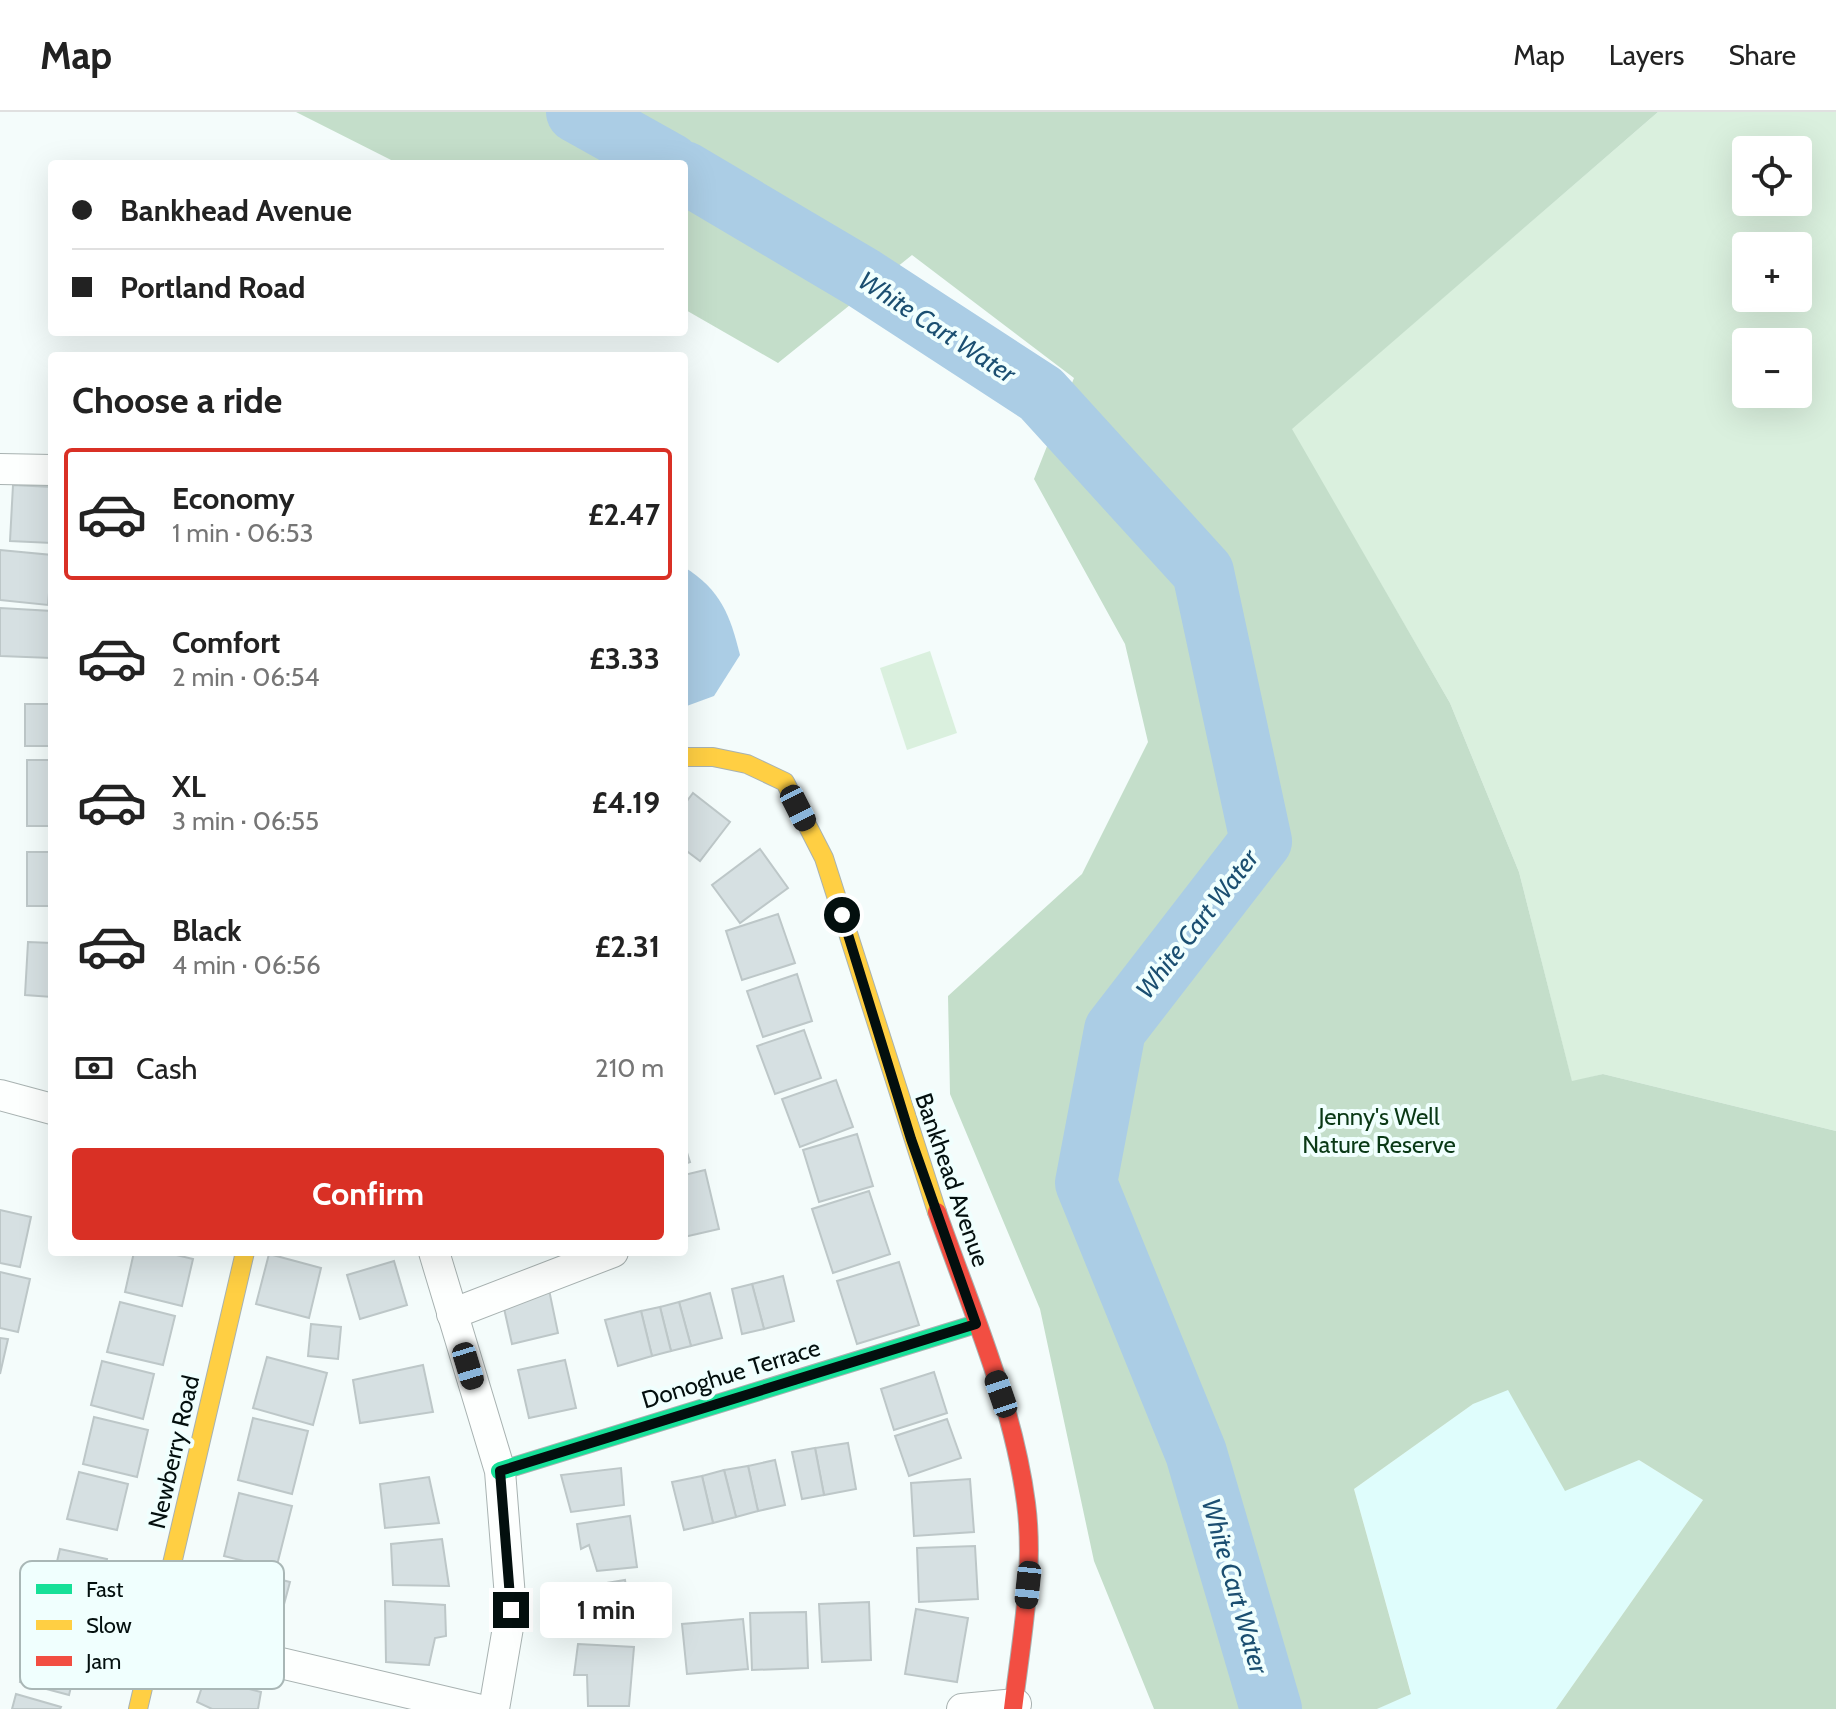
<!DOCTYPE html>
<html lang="en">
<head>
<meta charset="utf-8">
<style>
  body { margin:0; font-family:Cabin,sans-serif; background:#f6f6f6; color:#222; height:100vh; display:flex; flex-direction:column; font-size:30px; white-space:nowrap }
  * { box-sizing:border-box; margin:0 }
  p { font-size:26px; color:#767676 }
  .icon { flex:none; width:44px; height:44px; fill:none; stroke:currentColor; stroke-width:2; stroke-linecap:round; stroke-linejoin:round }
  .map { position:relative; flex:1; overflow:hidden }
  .sheet { position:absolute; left:48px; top:240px; width:640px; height:904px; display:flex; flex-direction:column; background:#fff; border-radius:8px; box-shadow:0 8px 32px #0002 }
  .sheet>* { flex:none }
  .banner { position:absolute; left:48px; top:48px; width:640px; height:176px; border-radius:8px; box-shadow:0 8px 32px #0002; display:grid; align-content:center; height:176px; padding:0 24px; background:#fff }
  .buttons { position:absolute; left:1732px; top:24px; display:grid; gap:16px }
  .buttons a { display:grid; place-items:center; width:80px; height:80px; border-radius:8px; background:#fff; box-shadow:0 8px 32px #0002; font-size:40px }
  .end { position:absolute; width:36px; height:36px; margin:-18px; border:10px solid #030f0e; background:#fff; box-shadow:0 0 0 4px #fff }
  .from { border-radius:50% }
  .bubble { position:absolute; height:56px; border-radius:8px; background:#fff; box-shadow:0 8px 32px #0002; font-size:26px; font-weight:700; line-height:56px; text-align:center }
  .car { position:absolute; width:24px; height:48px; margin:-24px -12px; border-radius:10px; box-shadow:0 0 6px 2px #0007; background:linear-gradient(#222 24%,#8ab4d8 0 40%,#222 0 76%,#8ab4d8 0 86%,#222 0) }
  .banner b { display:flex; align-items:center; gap:28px; height:76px; font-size:30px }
  .banner b+b { border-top:2px solid #e0e0e0 }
  .banner i { width:20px; height:20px; background:#222 }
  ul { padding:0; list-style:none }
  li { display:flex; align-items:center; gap:24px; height:132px; margin:0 16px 12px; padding:0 8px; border:4px solid transparent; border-radius:8px }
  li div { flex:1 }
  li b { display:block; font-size:30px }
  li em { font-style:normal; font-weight:700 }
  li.current { border-color:#d93025 }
  li>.icon { width:72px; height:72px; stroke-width:1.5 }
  h2 { padding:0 24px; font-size:36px; line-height:96px }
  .pay { display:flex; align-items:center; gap:20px; height:88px; padding:0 24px; font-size:30px }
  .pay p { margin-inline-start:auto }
  .button { display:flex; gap:16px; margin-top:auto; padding:16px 24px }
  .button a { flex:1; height:92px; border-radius:8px; background:#d93025; color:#fff; font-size:32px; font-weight:700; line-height:92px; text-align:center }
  header { display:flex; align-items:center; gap:48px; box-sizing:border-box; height:112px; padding:0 40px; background:#fff; border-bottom:2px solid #e0e0e0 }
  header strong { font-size:38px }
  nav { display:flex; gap:44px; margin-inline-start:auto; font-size:28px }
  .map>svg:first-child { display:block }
  .built { fill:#dffdfc }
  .green { fill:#daf0de; fill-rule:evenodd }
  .forest { fill:#c4deca }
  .water { fill:#abcde5 }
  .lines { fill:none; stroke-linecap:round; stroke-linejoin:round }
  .river { stroke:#abcde5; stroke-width:62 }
  .building { fill:#d6e0e2; stroke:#bdc7c8; stroke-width:2 }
  .street-casing { stroke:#a8b2b1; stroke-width:32 }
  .fast-casing { stroke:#a8b2b1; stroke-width:20 }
  .slow-casing { stroke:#a8b2b1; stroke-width:20 }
  .jam-casing { stroke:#a8b2b1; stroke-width:20 }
  .street { stroke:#fdfffe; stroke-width:30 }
  .fast { stroke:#16e098; stroke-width:18 }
  .slow { stroke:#ffcf43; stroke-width:18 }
  .jam { stroke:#f24e42; stroke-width:18 }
  .route { stroke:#030f0e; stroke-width:10 }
  .labels { text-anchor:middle; stroke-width:8; stroke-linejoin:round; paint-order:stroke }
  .park-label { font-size:24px; fill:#0a3916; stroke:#f0fffe }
  .street-label { font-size:24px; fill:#030f0e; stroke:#f0fffe }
  .water-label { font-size:26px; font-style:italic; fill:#1b4f71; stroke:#f0fffe }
  .key { fill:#f0fffe; stroke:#a9b7b6; stroke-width:2 }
  .key-label { font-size:22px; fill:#030f0e }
</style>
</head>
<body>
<header>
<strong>Map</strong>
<nav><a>Map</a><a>Layers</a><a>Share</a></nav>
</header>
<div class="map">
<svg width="1836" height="1597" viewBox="0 0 1836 1597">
  <rect width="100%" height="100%" fill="#f4fcfb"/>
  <path class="built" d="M1508 1277 1565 1378 1639 1348 1703 1388 1556 1597H1377L1411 1581 1354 1377 1473 1292Z"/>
  <g class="green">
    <path d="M1658 0H1836V1019L1603 962 1572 970 1519 760 1450 591 1291 317ZM1746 38H1798V90H1746ZM1746 134H1798V186H1746ZM1746 230H1798V282H1746Z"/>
    <path d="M930 539 957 621 907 638 880 556Z"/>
  </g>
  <path class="forest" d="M296 0H1658L1292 317 1450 591 1519 760 1572 969 1603 962 1836 1019V1597H1556L1703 1388 1639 1348 1565 1379 1508 1278 1473 1292 1354 1377 1411 1582 1377 1597H1154L1094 1449 1040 1197 950 982 948 884 1082 762 1148 630 1125 532 1034 367 1074 266 912 143 778 251 684 197V52H399Z"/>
  <path class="water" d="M684 455C721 478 730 503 740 543L714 584 684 595Z"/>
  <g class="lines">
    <g class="river">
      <path d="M577 0 670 52"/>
      <path d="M684 60 863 166 1041 282 1203 460 1261 729 1115 918 1086 1071 1196 1341 1271 1597"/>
    </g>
  </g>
  <g class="building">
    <path d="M13 373 52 375V431L10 429Z"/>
    <path d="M0 438 52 443 48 493 0 488Z"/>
    <path d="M0 496 52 499 51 546 0 544Z"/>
    <rect x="25" y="592" width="27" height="42"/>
    <rect x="27" y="648" width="25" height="66"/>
    <path d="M693 681 730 710 700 749 684 737V693Z"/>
    <path d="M760 737 788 776 740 811 712 773Z"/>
    <rect x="27" y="740" width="25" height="54"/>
    <path d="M778 802 795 851 742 868 726 819Z"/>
    <path d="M28 830 52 831V885L25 883Z"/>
    <path d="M797 862 812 909 763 925 747 879Z"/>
    <path d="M804 918 821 966 775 982 757 934Z"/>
    <path d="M836 968 853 1015 800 1035 782 987Z"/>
    <path d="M857 1022 873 1074 819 1090 803 1038Z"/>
    <path d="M684 1031 690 1050 684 1052Z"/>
    <path d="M705 1058 719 1117 684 1125V1063Z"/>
    <path d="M869 1079 890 1142 833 1161 812 1097Z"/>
    <path d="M0 1098 31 1105 20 1155 0 1151Z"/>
    <path d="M134 1140H164L193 1147 182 1194 125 1180Z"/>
    <path d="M269 1142 321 1156 309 1206 256 1192Z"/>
    <path d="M394 1149 407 1193 360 1207 347 1163Z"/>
    <path d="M899 1150 919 1213 857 1232 837 1169Z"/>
    <path d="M0 1160 30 1167 18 1220 0 1216Z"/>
    <path d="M783 1164 794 1209 764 1217 752 1172Z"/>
    <path d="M752 1172 764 1217 742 1222 732 1177Z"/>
    <path d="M548 1173 558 1221 512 1232 501 1183Z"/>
    <path d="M710 1181 722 1226 691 1234 679 1190Z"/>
    <path d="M120 1190 175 1204 163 1253 107 1240Z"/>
    <path d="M679 1190 691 1234 671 1239 660 1195Z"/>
    <path d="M660 1195 671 1239 652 1244 641 1199Z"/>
    <path d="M641 1199 652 1244 618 1254 605 1208Z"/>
    <path d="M311 1212 341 1215 338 1247 308 1244Z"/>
    <path d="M0 1226 8 1227 0 1262Z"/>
    <path d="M267 1245 327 1261 313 1313 253 1296Z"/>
    <path d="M565 1248 576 1296 529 1306 518 1258Z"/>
    <path d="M102 1249 154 1262 143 1307 91 1293Z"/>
    <path d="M423 1253 433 1300 360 1311 353 1268Z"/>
    <path d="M934 1260 947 1301 894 1318 881 1277Z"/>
    <path d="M94 1305 148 1318 137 1365 83 1352Z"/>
    <path d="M253 1306 308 1319 292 1382 238 1368Z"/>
    <path d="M947 1307 961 1346 909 1364 895 1324Z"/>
    <path d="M848 1331 856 1377 824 1383 815 1336Z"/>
    <path d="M815 1336 824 1383 802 1387 792 1340Z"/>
    <path d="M775 1348 785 1393 758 1399 748 1354Z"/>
    <path d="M748 1354 758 1399 736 1405 724 1358Z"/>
    <path d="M621 1356 624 1393 571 1400 561 1363Z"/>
    <path d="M724 1358 736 1405 713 1411 702 1364Z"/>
    <path d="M79 1360 128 1372 117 1418 67 1407Z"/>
    <path d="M702 1364 713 1411 684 1418 672 1370Z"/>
    <path d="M429 1365 439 1411 385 1416 380 1372Z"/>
    <path d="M970 1367 974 1420 914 1424 911 1371Z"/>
    <path d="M239 1381 292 1394 276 1457 224 1444Z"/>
    <path d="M630 1404 637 1455 597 1459 589 1433 581 1437 577 1412Z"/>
    <path d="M442 1427 449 1474 393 1473 391 1432Z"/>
    <path d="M975 1434 978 1487 919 1490 917 1436Z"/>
    <path d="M60 1437 107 1447 97 1493 49 1483Z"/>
    <path d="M232 1455 290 1470 276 1522 218 1507Z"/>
    <path d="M625 1468 633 1518 577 1523 576 1476Z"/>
    <path d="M385 1489 445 1493 446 1524 435 1526 429 1553 386 1550Z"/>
    <path d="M869 1490 871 1548 822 1550 819 1492Z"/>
    <path d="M916 1497 968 1506 957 1570 905 1562Z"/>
    <path d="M806 1500 808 1556 752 1558 750 1501Z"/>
    <path d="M743 1507 748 1557 687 1562 682 1512Z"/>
    <path d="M30 1526 80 1538 69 1583 20 1570Z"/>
    <path d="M578 1532 634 1535 629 1594H588L587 1563H574Z"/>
    <path d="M205 1566 261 1580 258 1597H212L197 1590Z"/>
    <path d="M16 1582 61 1595 60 1597H12Z"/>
  </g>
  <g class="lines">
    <defs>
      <g id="street">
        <path d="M0 357 52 358"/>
        <path d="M0 983 52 997"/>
        <path d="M434 1140 500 1359 511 1498 494 1597"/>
        <path d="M452 1202 613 1140"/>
        <path d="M157 1522 477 1597"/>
        <path d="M962 1597 1016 1592"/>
      </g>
      <path id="fast" d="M500 1359 976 1212"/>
      <g id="slow">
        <path d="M684 645H713L747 652 785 670 824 746 937 1100"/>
        <path d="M138 1597 245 1140"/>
      </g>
      <path id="jam" d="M937 1100C970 1194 1013 1291 1026 1391 1035 1459 1021 1529 1013 1597"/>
    </defs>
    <use href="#street" class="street-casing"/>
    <use href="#fast" class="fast-casing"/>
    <use href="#slow" class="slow-casing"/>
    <use href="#jam" class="jam-casing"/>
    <use href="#street" class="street"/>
    <use href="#fast" class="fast"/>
    <use href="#slow" class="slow"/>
    <use href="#jam" class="jam"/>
  </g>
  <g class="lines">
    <path class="route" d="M511 1498 500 1359 976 1212 911 1027 842 803"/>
  </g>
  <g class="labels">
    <g class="park-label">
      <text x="1379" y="1013">Jenny's Well<tspan x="1379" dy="28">Nature Reserve</tspan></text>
    </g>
    <g class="street-label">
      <text transform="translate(952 1068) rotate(71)" y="8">Bankhead Avenue</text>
      <text transform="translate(731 1262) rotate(-17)" y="8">Donoghue Terrace</text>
      <text transform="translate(174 1340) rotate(-77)" y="8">Newberry Road</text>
    </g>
    <g class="water-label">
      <text transform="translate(937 215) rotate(33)" y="9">White Cart Water</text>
      <text transform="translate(1197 812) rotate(-52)" y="9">White Cart Water</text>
      <text transform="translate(1235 1474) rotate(74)" y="9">White Cart Water</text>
    </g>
  </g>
  <rect x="20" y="1449" width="264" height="128" rx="12" class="key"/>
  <rect x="36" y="1472" width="36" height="10" fill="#16e098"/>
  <rect x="36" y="1508" width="36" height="10" fill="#ffcf43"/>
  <rect x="36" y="1544" width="36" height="10" fill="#f24e42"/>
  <g class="key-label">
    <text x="86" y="1485">Fast</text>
    <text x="86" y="1521">Slow</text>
    <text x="86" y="1557">Jam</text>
  </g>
</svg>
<div class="buttons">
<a><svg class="icon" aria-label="locate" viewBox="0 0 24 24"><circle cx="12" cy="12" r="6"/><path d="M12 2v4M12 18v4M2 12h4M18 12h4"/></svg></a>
<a>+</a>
<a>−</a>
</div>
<i class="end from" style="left:842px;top:803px"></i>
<i class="end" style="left:511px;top:1498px"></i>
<div class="bubble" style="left:540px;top:1470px;width:132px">1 min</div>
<i class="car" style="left:798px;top:696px;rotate:153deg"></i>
<i class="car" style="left:468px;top:1254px;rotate:163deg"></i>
<i class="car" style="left:1001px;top:1282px;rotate:341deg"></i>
<i class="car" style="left:1028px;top:1473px;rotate:186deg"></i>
<div class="banner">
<b><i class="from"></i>Bankhead Avenue</b>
<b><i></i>Portland Road</b>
</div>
<section class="sheet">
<h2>Choose a ride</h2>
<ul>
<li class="current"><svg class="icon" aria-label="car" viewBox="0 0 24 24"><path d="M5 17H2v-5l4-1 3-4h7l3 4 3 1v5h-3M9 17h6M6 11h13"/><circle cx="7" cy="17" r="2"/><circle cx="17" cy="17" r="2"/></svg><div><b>Economy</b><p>1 min · 06:53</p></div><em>£2.47</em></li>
<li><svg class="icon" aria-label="car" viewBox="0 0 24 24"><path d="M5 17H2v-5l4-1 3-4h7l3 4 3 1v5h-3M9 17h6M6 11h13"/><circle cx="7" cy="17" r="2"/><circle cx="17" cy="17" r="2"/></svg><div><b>Comfort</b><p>2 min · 06:54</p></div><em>£3.33</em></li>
<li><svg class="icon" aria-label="car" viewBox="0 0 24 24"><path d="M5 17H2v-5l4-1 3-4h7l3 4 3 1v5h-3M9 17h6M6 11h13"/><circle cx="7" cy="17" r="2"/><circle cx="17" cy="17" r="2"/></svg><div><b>XL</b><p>3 min · 06:55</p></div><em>£4.19</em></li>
<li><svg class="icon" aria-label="car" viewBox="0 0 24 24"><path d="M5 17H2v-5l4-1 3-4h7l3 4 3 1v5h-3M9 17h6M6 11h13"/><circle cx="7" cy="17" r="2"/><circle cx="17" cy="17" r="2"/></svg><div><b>Black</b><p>4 min · 06:56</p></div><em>£2.31</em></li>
</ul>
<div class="pay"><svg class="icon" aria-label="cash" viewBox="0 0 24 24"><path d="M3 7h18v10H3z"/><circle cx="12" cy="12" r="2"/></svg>Cash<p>210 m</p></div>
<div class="button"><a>Confirm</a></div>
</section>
</div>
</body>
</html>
